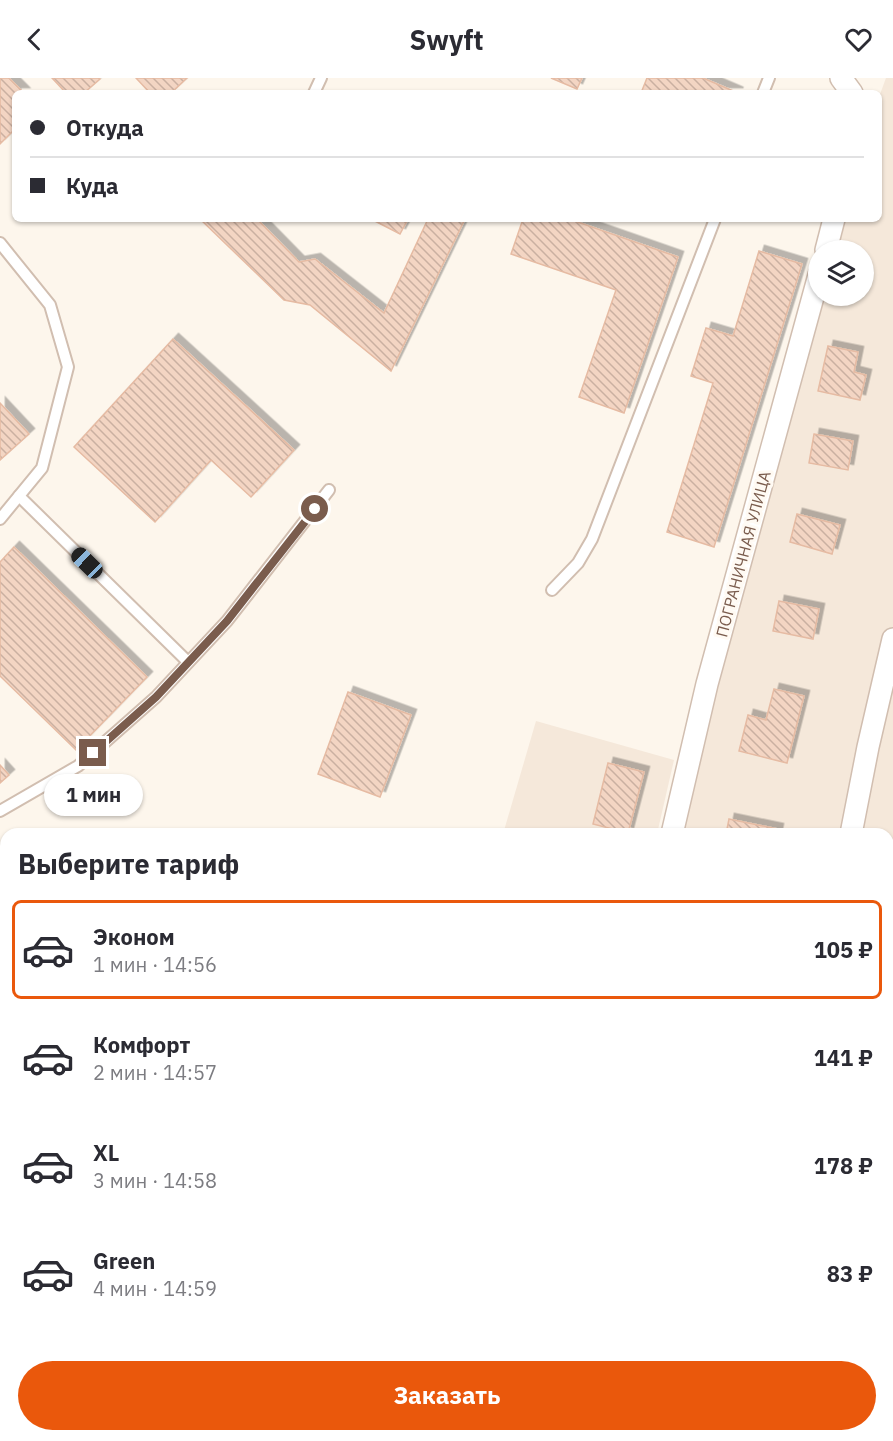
<!DOCTYPE html>
<html lang="ru">
<head>
<meta charset="utf-8">
<style>
  body { margin:0; font-family:"IBM Plex Sans",sans-serif; background:#f2f2f3; color:#2b2b33; height:100vh; display:flex; flex-direction:column; font-size:22px; white-space:nowrap }
  * { box-sizing:border-box; margin:0 }
  p { font-size:20px; color:#7c7c81 }
  .icon { flex:none; width:33px; height:33px; fill:none; stroke:currentColor; stroke-width:2; stroke-linecap:round; stroke-linejoin:round }
  .map { position:relative; flex:1; overflow:hidden }
  .sheet { position:absolute; left:0px; top:750px; width:894px; height:614px; display:flex; flex-direction:column; background:#fff; border-radius:18px 18px 0 0; box-shadow:0 2px 4px #0004 }
  .sheet>* { flex:none }
  .guide { position:absolute; left:12px; top:12px; width:870px; height:132px; border-radius:9px; box-shadow:0 2px 4px #0004; display:grid; align-content:center; height:132px; padding:0 18px; background:#fff }
  .tools { position:absolute; left:808px; top:162px; display:grid; gap:12px }
  .tools a { display:grid; place-items:center; width:66px; height:66px; border-radius:50%; background:#fff; box-shadow:0 2px 4px #0004; font-size:30px }
  .end { position:absolute; width:27px; height:27px; margin:-14px; border:8px solid #7a5c4d; background:#fff; box-shadow:0 0 0 3px #fff }
  .from { border-radius:50% }
  .bubble { position:absolute; height:42px; border-radius:21px; background:#fff; box-shadow:0 2px 4px #0004; font-size:20px; font-weight:700; line-height:42px; text-align:center }
  .car { position:absolute; width:18px; height:36px; margin:-18px -9px; border-radius:8px; box-shadow:0 0 4px 2px #0007; background:linear-gradient(#222 24%,#8ab4d8 0 40%,#222 0 76%,#8ab4d8 0 86%,#222 0) }
  .guide b { display:flex; align-items:center; gap:21px; height:57px; font-size:22px }
  .guide b+b { border-top:2px solid #e1e1e2 }
  .guide i { width:15px; height:15px; background:#2b2b33 }
  ul { padding:0; list-style:none }
  li { display:flex; align-items:center; gap:18px; height:99px; margin:0 12px 9px; padding:0 6px; border:3px solid transparent; border-radius:9px }
  li div { flex:1 }
  li b { display:block; font-size:22px }
  li em { font-style:normal; font-weight:700 }
  li.current { border-color:#ea580c }
  li>.icon { width:54px; height:54px; stroke-width:1.5 }
  h2 { padding:0 18px; font-size:27px; line-height:72px }
  .cta { display:flex; gap:12px; margin-top:auto; padding:12px 18px }
  .cta a { flex:1; height:69px; border-radius:36px; background:#ea580c; color:#fff; font-size:24px; font-weight:700; line-height:69px; text-align:center }
  header { display:flex; justify-content:space-between; align-items:center; height:78px; padding:0 18px; background:#fff; font-size:27px; font-weight:700 }
  .map>svg:first-child { display:block }
  .residential { fill:#f5e8da }
  .building { fill:url(#building-back-hatch); stroke:#e6bba3; stroke-width:1.5; filter:url(#shadow) }
  .lines { fill:none; stroke-linecap:round; stroke-linejoin:round }
  .service-casing { stroke:#d1beb0; stroke-width:14 }
  .minor-casing { stroke:#d1beb0; stroke-width:24 }
  .service { stroke:#fff; stroke-width:10 }
  .minor { stroke:#fff; stroke-width:21 }
  .route { stroke:#7a5c4d; stroke-width:8 }
  .labels { text-anchor:middle; stroke-width:6; stroke-linejoin:round; paint-order:stroke }
  .street-label { font-size:16px; fill:#7a5c4d; stroke:#fffaf3 }
</style>
</head>
<body>
<header><svg class="icon" aria-label="back" viewBox="0 0 24 24"><path d="M15 5l-7 7 7 7"/></svg>Swyft<svg class="icon" aria-label="heart" viewBox="0 0 24 24"><path d="M12 20l-8-8c-3-5 5-10 8-4 3-6 11-1 8 4z"/></svg></header>
<div class="map">
<svg width="893" height="1363" viewBox="0 0 893 1363">
  <defs>
    <pattern id="building-back-hatch" width="6" height="6" patternUnits="userSpaceOnUse" patternTransform="scale(1.5)"><rect width="6" height="6" fill="#f3d5c3"/><path d="M-1 5l2 2M0 0l6 6M5-1l2 2" fill="none" stroke="#cab0a1"/></pattern>
    <filter id="shadow"><feDropShadow dx="5.5" dy="-5.5" stdDeviation="0" flood-color="#0004"/></filter>
  </defs>
  <rect width="100%" height="100%" fill="#fdf6ec"/>
  <g class="residential">
    <path d="M886 0H893V1363H561L562 1358H888V756H677L819 218H864V172H832L841 141H879V19Z"/>
    <path d="M536 643 674 682 657 756H503Z"/>
    <path d="M91 1358H542V1363H88Z"/>
  </g>
  <g class="building">
    <path d="M0 0H9L24 15H15V51L0 66Z"/>
    <path d="M52 0H99L100 1 84 15H66Z"/>
    <path d="M136 0H187L171 15H150Z"/>
    <path d="M551 0H582L577 11Z"/>
    <path d="M647 0H703L738 15H641Z"/>
    <path d="M200 141H257L299 184 315 181 384 235 428 141H465L391 293 310 227 284 222Z"/>
    <path d="M371 141H408L400 156Z"/>
    <path d="M523 141H569L678 179 624 335 579 319 616 212 511 176Z"/>
    <path d="M759 173 802 186 714 469 667 454 713 305 691 298 706 250 733 258Z"/>
    <path d="M173 261 294 372 251 419 211 382 155 444 74 369Z"/>
    <path d="M828 268 858 274 854 294 866 297 860 322 818 313Z"/>
    <path d="M0 325 29 356 0 382Z"/>
    <path d="M814 356 853 363 848 392 809 385Z"/>
    <path d="M797 436 840 447 832 476 790 464Z"/>
    <path d="M14 469 147 599 76 672 0 598V484Z"/>
    <path d="M779 523 819 531 813 561 773 553Z"/>
    <path d="M774 611 804 618 787 685 739 673 748 637 766 642Z"/>
    <path d="M348 614 411 637 380 719 318 696Z"/>
    <path d="M608 685 644 694 628 755 593 746Z"/>
    <path d="M0 687 9 697 0 705Z"/>
    <path d="M729 741 778 751 777 756H726Z"/>
    <path d="M893 831V888L888 887V854Z"/>
  </g>
  <g class="lines">
    <defs>
      <g id="service">
        <path d="M314 15 321 0"/>
        <path d="M763 15 769 0"/>
        <path d="M0 165 50 227 68 289 42 390 0 441"/>
        <path d="M19 418 188 584"/>
        <path d="M552 512 578 485 592 461 715 141"/>
        <path d="M0 733 78 688 156 619 227 543 329 412"/>
      </g>
      <g id="minor">
        <path d="M841 0 852 15"/>
        <path d="M826 172 834 141"/>
        <path d="M672 756 707 606 819 197"/>
        <path d="M851 756 868 669 893 561"/>
        <path d="M551 1363 552 1358"/>
      </g>
    </defs>
    <use href="#service" class="service-casing"/>
    <use href="#minor" class="minor-casing"/>
    <use href="#service" class="service"/>
    <use href="#minor" class="minor"/>
  </g>
  <g class="lines">
    <path class="route" d="M93 675 156 619 227 543 315 431"/>
  </g>
  <g class="labels">
    <g class="street-label">
      <text transform="translate(743 476) rotate(-75)" y="6">ПОГРАНИЧНАЯ УЛИЦА</text>
    </g>
  </g>
</svg>
<div class="tools">
<a><svg class="icon" aria-label="layers" viewBox="0 0 24 24"><path d="M12 4l9 5-9 5-9-5zM3 14l9 5 9-5"/></svg></a>
</div>
<i class="end from" style="left:315px;top:431px"></i>
<i class="end" style="left:93px;top:675px"></i>
<div class="bubble" style="left:44px;top:696px;width:99px">1 мин</div>
<i class="car" style="left:87px;top:485px;rotate:314deg"></i>
<div class="guide">
<b><i class="from"></i>Откуда</b>
<b><i></i>Куда</b>
</div>
<section class="sheet">
<h2>Выберите тариф</h2>
<ul>
<li class="current"><svg class="icon" aria-label="car" viewBox="0 0 24 24"><path d="M5 17H2v-5l4-1 3-4h7l3 4 3 1v5h-3M9 17h6M6 11h13"/><circle cx="7" cy="17" r="2"/><circle cx="17" cy="17" r="2"/></svg><div><b>Эконом</b><p>1 мин · 14:56</p></div><em>105 ₽</em></li>
<li><svg class="icon" aria-label="car" viewBox="0 0 24 24"><path d="M5 17H2v-5l4-1 3-4h7l3 4 3 1v5h-3M9 17h6M6 11h13"/><circle cx="7" cy="17" r="2"/><circle cx="17" cy="17" r="2"/></svg><div><b>Комфорт</b><p>2 мин · 14:57</p></div><em>141 ₽</em></li>
<li><svg class="icon" aria-label="car" viewBox="0 0 24 24"><path d="M5 17H2v-5l4-1 3-4h7l3 4 3 1v5h-3M9 17h6M6 11h13"/><circle cx="7" cy="17" r="2"/><circle cx="17" cy="17" r="2"/></svg><div><b>XL</b><p>3 мин · 14:58</p></div><em>178 ₽</em></li>
<li><svg class="icon" aria-label="car" viewBox="0 0 24 24"><path d="M5 17H2v-5l4-1 3-4h7l3 4 3 1v5h-3M9 17h6M6 11h13"/><circle cx="7" cy="17" r="2"/><circle cx="17" cy="17" r="2"/></svg><div><b>Green</b><p>4 мин · 14:59</p></div><em>83 ₽</em></li>
</ul>
<div class="cta"><a>Заказать</a></div>
</section>
</div>
</body>
</html>
